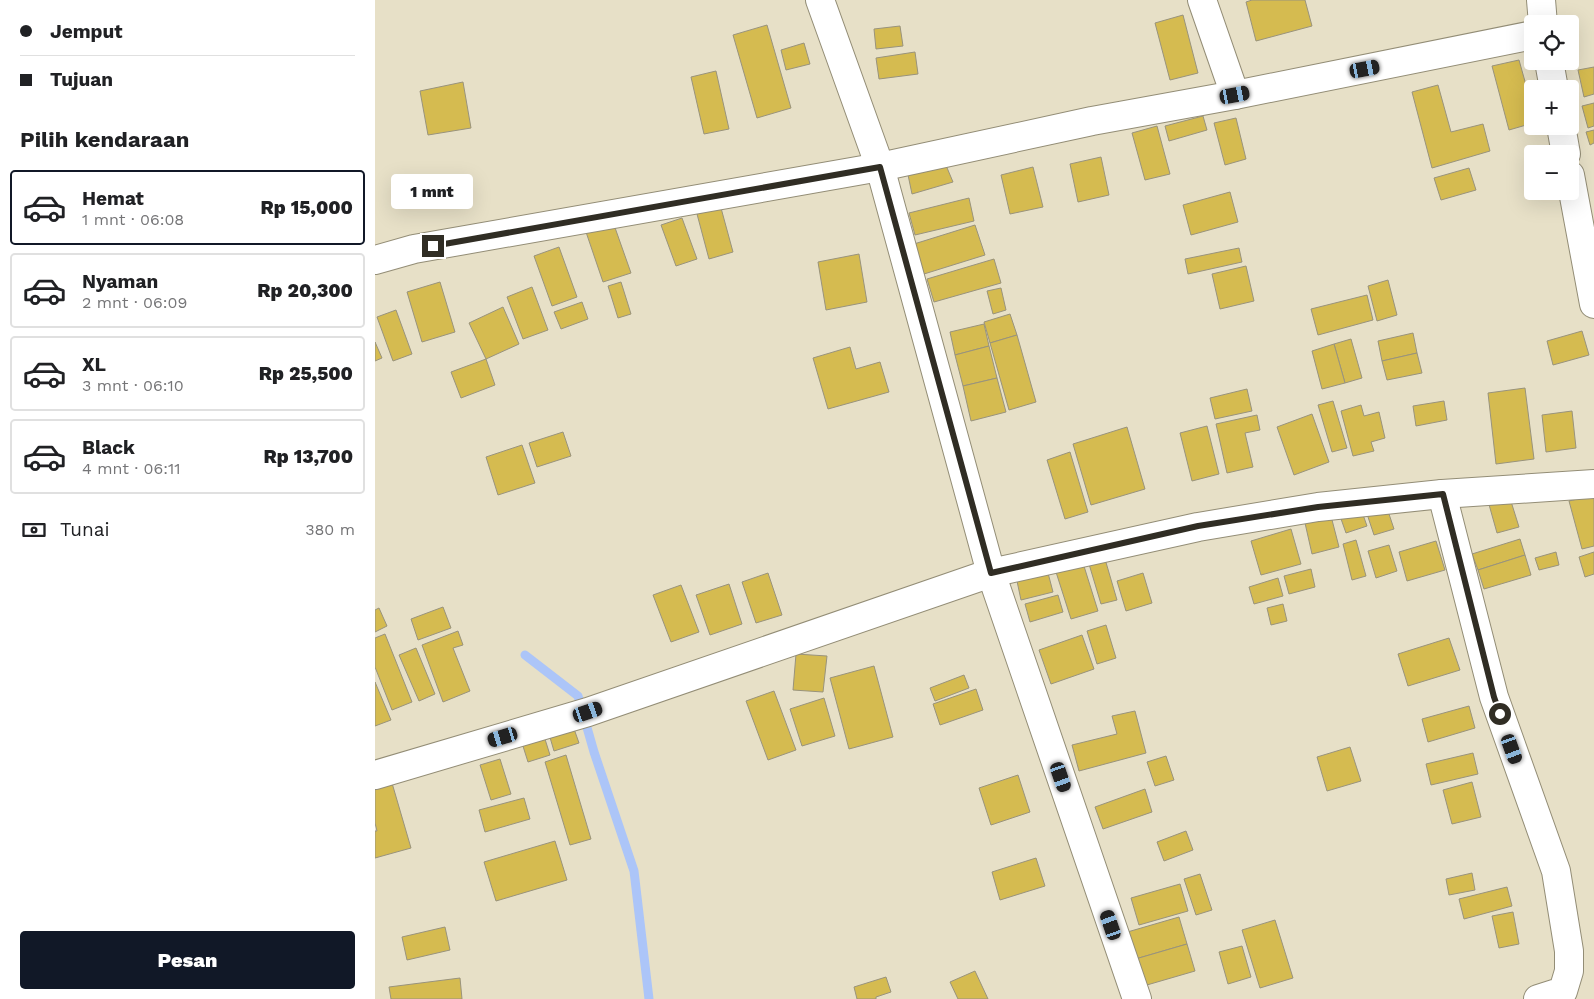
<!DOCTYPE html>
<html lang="id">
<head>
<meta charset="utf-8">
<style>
  body { margin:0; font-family:"Work Sans",sans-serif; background:#f2f2f2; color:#202124; height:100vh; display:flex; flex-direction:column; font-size:19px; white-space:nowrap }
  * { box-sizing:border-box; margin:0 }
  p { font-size:16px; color:#757577 }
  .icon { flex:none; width:28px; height:28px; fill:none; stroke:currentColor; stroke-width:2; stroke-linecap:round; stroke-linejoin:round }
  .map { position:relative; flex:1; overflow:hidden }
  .panel { display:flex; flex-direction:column; background:#fff; width:375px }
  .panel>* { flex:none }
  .top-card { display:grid; align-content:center; height:110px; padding:0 20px; background:#fff }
  .controls { position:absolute; left:1149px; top:15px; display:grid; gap:10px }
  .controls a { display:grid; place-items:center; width:55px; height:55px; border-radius:5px; background:#fff; box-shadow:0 5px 20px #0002; font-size:25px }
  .end { position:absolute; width:22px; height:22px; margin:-11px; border:6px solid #302d24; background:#fff; box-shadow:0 0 0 2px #fff }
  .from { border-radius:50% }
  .bubble { position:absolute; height:35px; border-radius:5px; background:#fff; box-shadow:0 5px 20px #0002; font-size:16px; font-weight:800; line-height:35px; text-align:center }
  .car { position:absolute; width:15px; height:30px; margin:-15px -8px; border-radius:6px; box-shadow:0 0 4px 1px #0007; background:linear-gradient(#222 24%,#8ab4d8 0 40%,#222 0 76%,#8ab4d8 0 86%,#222 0) }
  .top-card b { display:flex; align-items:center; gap:18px; height:48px; font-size:19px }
  .top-card b+b { border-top:1px solid #e0e0e0 }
  .top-card i { width:12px; height:12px; background:#202124 }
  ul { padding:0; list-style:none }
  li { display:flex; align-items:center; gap:15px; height:75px; margin:0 10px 8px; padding:0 10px; border:2px solid #e0e0e0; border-radius:5px }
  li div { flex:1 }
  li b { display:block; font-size:19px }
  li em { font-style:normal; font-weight:800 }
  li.selected { border-color:#111827 }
  li>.icon { width:45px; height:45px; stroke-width:1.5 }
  h2 { padding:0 20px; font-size:22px; line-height:60px }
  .pay { display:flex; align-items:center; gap:12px; height:55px; padding:0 20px; font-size:19px }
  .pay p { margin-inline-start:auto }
  .action { display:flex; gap:10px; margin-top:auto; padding:10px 20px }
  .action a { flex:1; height:58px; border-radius:5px; background:#111827; color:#fff; font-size:20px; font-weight:800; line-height:58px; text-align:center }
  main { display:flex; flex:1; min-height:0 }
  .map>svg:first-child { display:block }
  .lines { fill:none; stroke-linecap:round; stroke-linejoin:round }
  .stream { stroke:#acc5f8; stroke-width:9 }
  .building { fill:#d5bb50; stroke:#99937c }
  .minor-casing { stroke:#938d76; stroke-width:30 }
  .minor { stroke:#fff; stroke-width:28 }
  .route { stroke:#302d24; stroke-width:6 }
</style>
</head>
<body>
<main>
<section class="panel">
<div class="top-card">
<b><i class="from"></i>Jemput</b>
<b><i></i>Tujuan</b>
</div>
<h2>Pilih kendaraan</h2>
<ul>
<li class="selected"><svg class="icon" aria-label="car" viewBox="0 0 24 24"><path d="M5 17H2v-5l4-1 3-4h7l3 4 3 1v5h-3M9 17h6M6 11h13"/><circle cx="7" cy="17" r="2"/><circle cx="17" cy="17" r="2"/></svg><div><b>Hemat</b><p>1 mnt · 06:08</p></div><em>Rp 15,000</em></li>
<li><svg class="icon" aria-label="car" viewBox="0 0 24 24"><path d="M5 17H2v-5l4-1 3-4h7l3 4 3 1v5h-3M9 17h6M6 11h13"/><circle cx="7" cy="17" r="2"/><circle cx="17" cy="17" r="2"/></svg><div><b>Nyaman</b><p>2 mnt · 06:09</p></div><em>Rp 20,300</em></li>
<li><svg class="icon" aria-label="car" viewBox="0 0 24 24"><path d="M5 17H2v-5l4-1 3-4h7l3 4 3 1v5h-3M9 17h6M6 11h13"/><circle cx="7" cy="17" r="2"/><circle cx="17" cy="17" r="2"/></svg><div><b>XL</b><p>3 mnt · 06:10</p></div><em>Rp 25,500</em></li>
<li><svg class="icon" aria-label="car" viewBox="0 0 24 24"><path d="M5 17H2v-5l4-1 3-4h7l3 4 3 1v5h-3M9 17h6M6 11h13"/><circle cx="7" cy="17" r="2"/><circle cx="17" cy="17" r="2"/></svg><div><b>Black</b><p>4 mnt · 06:11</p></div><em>Rp 13,700</em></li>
</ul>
<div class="pay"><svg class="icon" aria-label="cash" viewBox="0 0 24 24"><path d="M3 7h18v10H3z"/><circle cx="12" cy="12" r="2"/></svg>Tunai<p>380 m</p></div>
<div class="action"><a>Pesan</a></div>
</section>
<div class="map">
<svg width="1219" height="999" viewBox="0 0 1219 999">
  <rect width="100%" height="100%" fill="#e7e0c7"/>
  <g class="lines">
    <path class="stream" d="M150 655 203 696 219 752 259 871 274 999"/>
  </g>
  <g class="building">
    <path d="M877 0H930L937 26 881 41 871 2Z"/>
    <path d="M808 15 823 73 795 80 780 23Z"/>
    <path d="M392 25 416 108 382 118 358 35Z"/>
    <path d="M525 26 528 46 501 49 499 29Z"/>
    <path d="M429 43 435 64 411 70 406 50Z"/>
    <path d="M540 52 543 74 504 79 501 58Z"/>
    <path d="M1144 60 1158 110V123L1134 130 1117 66Z"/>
    <path d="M1219 67V94L1209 97 1203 70Z"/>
    <path d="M341 71 354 129 329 134 316 77Z"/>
    <path d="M88 82 96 128 53 135 45 91Z"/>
    <path d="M1063 85 1076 132 1108 124 1115 151 1057 168 1037 92Z"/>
    <path d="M1219 103V126L1213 128 1207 106Z"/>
    <path d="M828 116 832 130 794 141 790 126Z"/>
    <path d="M861 118 871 159 850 165 839 123Z"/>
    <path d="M782 126 795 174 770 180 757 133Z"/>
    <path d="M1219 130V143L1215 145 1211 132Z"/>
    <path d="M726 157 734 195 703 202 695 164Z"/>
    <path d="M570 163 578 182 537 194 532 170Z"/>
    <path d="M658 167 668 207 635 214 626 175Z"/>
    <path d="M1094 168 1101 190 1066 200 1059 178Z"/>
    <path d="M855 192 863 222 816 235 808 205Z"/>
    <path d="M594 198 599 221 540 235 534 213Z"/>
    <path d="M346 208 358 252 334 259 322 214Z"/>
    <path d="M307 218 322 259 301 266 286 225Z"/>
    <path d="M238 222 256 273 228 282 211 232Z"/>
    <path d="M600 225 610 255 549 274 539 244Z"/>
    <path d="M184 247 202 297 177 306 159 256Z"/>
    <path d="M864 248 867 262 813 274 810 259Z"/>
    <path d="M484 254 492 302 451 310 443 262Z"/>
    <path d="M619 259 626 283 559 302 552 279Z"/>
    <path d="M871 266 879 301 845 309 837 274Z"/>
    <path d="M1013 280 1022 315 1002 321 993 286Z"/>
    <path d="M65 282 80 332 47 342 32 292Z"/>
    <path d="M246 282 256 314 243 318 233 286Z"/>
    <path d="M157 287 173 330 148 339 132 297Z"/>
    <path d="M626 288 631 310 618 314 612 291Z"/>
    <path d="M992 295 998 320 943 335 936 309Z"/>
    <path d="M207 302 213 319 186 329 179 312Z"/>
    <path d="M128 307 144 344 111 359 94 323Z"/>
    <path d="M21 310 37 354 18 361 2 317Z"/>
    <path d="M635 314 642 335 615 343 609 322Z"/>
    <path d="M609 324 614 346 580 355 575 332Z"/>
    <path d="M1207 331 1214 355 1178 365 1172 341Z"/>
    <path d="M1038 333 1042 353 1007 361 1003 341Z"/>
    <path d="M642 335 661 402 634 410 615 343Z"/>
    <path d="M976 339 987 378 970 383 959 344Z"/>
    <path d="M0 342 7 358 0 361Z"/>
    <path d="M959 344 970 383 947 389 937 351Z"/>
    <path d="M614 346 622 378 588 386 580 355Z"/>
    <path d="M475 347 481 369 505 362 514 392 453 409 438 358Z"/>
    <path d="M1042 353 1047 373 1012 380 1007 361Z"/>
    <path d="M111 359 120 385 86 398 76 372Z"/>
    <path d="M622 378 631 412 596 421 588 386Z"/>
    <path d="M1150 388 1159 459 1121 464 1113 393Z"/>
    <path d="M872 389 877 411 840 419 835 398Z"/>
    <path d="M958 401 972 448 957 452 943 405Z"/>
    <path d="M1069 401 1072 420 1041 426 1038 406Z"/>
    <path d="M986 405 989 416 1004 412 1010 438 996 442 999 451 978 456 966 411Z"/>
    <path d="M1197 411 1201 448 1171 452 1167 415Z"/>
    <path d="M937 414 954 462 919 475 902 427Z"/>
    <path d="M882 415 885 430 870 433 878 467 852 473 841 424Z"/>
    <path d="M832 426 844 474 817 481 805 433Z"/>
    <path d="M752 427 770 489 716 505 698 444Z"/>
    <path d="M188 432 196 456 162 467 154 443Z"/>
    <path d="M147 445 160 483 123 495 111 457Z"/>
    <path d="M695 452 713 512 690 519 672 460Z"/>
    <path d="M1134 495 1144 527 1122 533 1113 501Z"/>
    <path d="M1219 495V546L1207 549 1194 501Z"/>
    <path d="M1011 505 1019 529 999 535 991 511Z"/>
    <path d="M986 509 992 526 971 533 965 516Z"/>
    <path d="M956 516 964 547 937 554 930 523Z"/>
    <path d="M916 529 926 564 886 575 876 541Z"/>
    <path d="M1145 539 1150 555 1103 570 1097 554Z"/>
    <path d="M981 540 991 576 977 580 968 544Z"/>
    <path d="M1061 541 1070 570 1032 581 1024 552Z"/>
    <path d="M1014 545 1022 571 1001 578 993 551Z"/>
    <path d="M1181 552 1184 565 1164 570 1160 558Z"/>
    <path d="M1219 552V574L1210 577 1204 557Z"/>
    <path d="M1150 555 1156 575 1109 589 1103 570Z"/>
    <path d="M730 559 742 600 726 604 714 564Z"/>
    <path d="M708 563 723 611 696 619 681 572Z"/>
    <path d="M936 569 940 587 914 594 909 576Z"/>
    <path d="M393 573 407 615 381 623 367 582Z"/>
    <path d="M673 573 678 592 646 600 642 581Z"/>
    <path d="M768 573 777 603 751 611 742 581Z"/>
    <path d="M903 578 908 596 879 604 874 587Z"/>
    <path d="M354 584 367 624 335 635 321 595Z"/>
    <path d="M306 585 324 632 296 642 278 595Z"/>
    <path d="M683 595 688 612 655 622 650 604Z"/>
    <path d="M908 604 912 621 896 625 892 608Z"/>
    <path d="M68 607 76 628 43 640 36 619Z"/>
    <path d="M4 608 12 626 0 632V610Z"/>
    <path d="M731 625 741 658 722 664 712 631Z"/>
    <path d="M83 631 88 645 78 648 95 691 68 702 47 645Z"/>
    <path d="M10 634 37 702 17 710 0 667V638Z"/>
    <path d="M707 635 719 669 676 684 664 650Z"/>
    <path d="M1074 638 1085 670 1033 686 1023 654Z"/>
    <path d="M41 648 60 694 44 701 24 655Z"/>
    <path d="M421 654 452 656 448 692 418 690Z"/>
    <path d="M499 666 518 737 474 749 455 678Z"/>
    <path d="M589 675 594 688 560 701 555 688Z"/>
    <path d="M0 682 16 720 0 726Z"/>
    <path d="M601 689 608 710 565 725 558 704Z"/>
    <path d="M399 691 421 750 393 760 371 701Z"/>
    <path d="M449 698 460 736 427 746 415 709Z"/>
    <path d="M1094 706 1100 728 1053 742 1047 719Z"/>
    <path d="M760 711 771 753 704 771 697 745 742 734 737 716Z"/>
    <path d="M198 726 204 743 179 751 174 734Z"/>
    <path d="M169 736 175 755 153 762 147 743Z"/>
    <path d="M975 747 986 781 952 791 942 757Z"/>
    <path d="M1098 753 1103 774 1056 785 1051 764Z"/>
    <path d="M191 755 216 839 195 845 170 762Z"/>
    <path d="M791 756 799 780 780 786 772 762Z"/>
    <path d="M125 759 136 794 116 800 105 765Z"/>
    <path d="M643 775 655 812 616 825 604 788Z"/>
    <path d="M1097 782 1106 817 1077 824 1068 790Z"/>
    <path d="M17 783 36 848 0 858V831H2L0 823V788Z"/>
    <path d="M770 789 777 812 728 829 720 807Z"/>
    <path d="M149 798 155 819 110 832 104 810Z"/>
    <path d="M811 831 818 850 789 861 782 842Z"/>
    <path d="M180 841 192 880 121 901 109 862Z"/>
    <path d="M661 858 670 886 625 900 617 872Z"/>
    <path d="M1097 873 1100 890 1074 895 1071 879Z"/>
    <path d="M825 874 837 910 821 915 809 879Z"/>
    <path d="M805 884 813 911 764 925 756 898Z"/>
    <path d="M1132 887 1137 906 1089 919 1084 899Z"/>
    <path d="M1138 912 1144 944 1124 948 1117 916Z"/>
    <path d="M804 917 812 944 757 960 749 933Z"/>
    <path d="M900 920 918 978 885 988 867 930Z"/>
    <path d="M70 927 75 950 32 960 27 937Z"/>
    <path d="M812 944 820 971 765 987 757 960Z"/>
    <path d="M867 946 876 977 853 984 844 952Z"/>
    <path d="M600 971 613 999H583L575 982Z"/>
    <path d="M511 977 516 992 501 997V999H482L479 987Z"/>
    <path d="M85 978 87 999H16L14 987Z"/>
  </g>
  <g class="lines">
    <defs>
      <g id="minor">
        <path d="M445 0 505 167 616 573 762 999"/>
        <path d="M827 0 860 95"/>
        <path d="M1166 0 1168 24"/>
        <path d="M1174 61 1179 89"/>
        <path d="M1186 126 1191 154"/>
        <path d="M1195 175 1219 304"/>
        <path d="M0 260 39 249 505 167 717 121 860 95 1158 35"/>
        <path d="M1067 494 1119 697 1181 871 1194 951V971L1188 991 1163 999"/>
        <path d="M0 775 213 712 616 573 823 527 943 507 1067 494 1219 484"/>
      </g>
    </defs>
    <use href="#minor" class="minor-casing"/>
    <use href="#minor" class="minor"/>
  </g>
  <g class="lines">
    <path class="route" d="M58 246 505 167 616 573 823 526 943 507 1068 494 1119 697 1125 714"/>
  </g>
</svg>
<div class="controls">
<a><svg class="icon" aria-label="locate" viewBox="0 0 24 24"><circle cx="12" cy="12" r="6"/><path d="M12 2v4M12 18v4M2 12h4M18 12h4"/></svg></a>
<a>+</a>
<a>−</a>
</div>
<i class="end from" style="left:1125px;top:714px"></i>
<i class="end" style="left:58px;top:246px"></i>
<div class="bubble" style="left:16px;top:174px;width:82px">1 mnt</div>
<i class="car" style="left:990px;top:69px;rotate:79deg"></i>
<i class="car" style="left:860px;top:95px;rotate:79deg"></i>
<i class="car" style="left:213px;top:712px;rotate:71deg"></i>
<i class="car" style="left:128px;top:737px;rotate:253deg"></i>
<i class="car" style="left:1137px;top:749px;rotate:160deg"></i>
<i class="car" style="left:686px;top:777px;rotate:161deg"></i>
<i class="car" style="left:736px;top:925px;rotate:341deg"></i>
</div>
</main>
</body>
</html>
